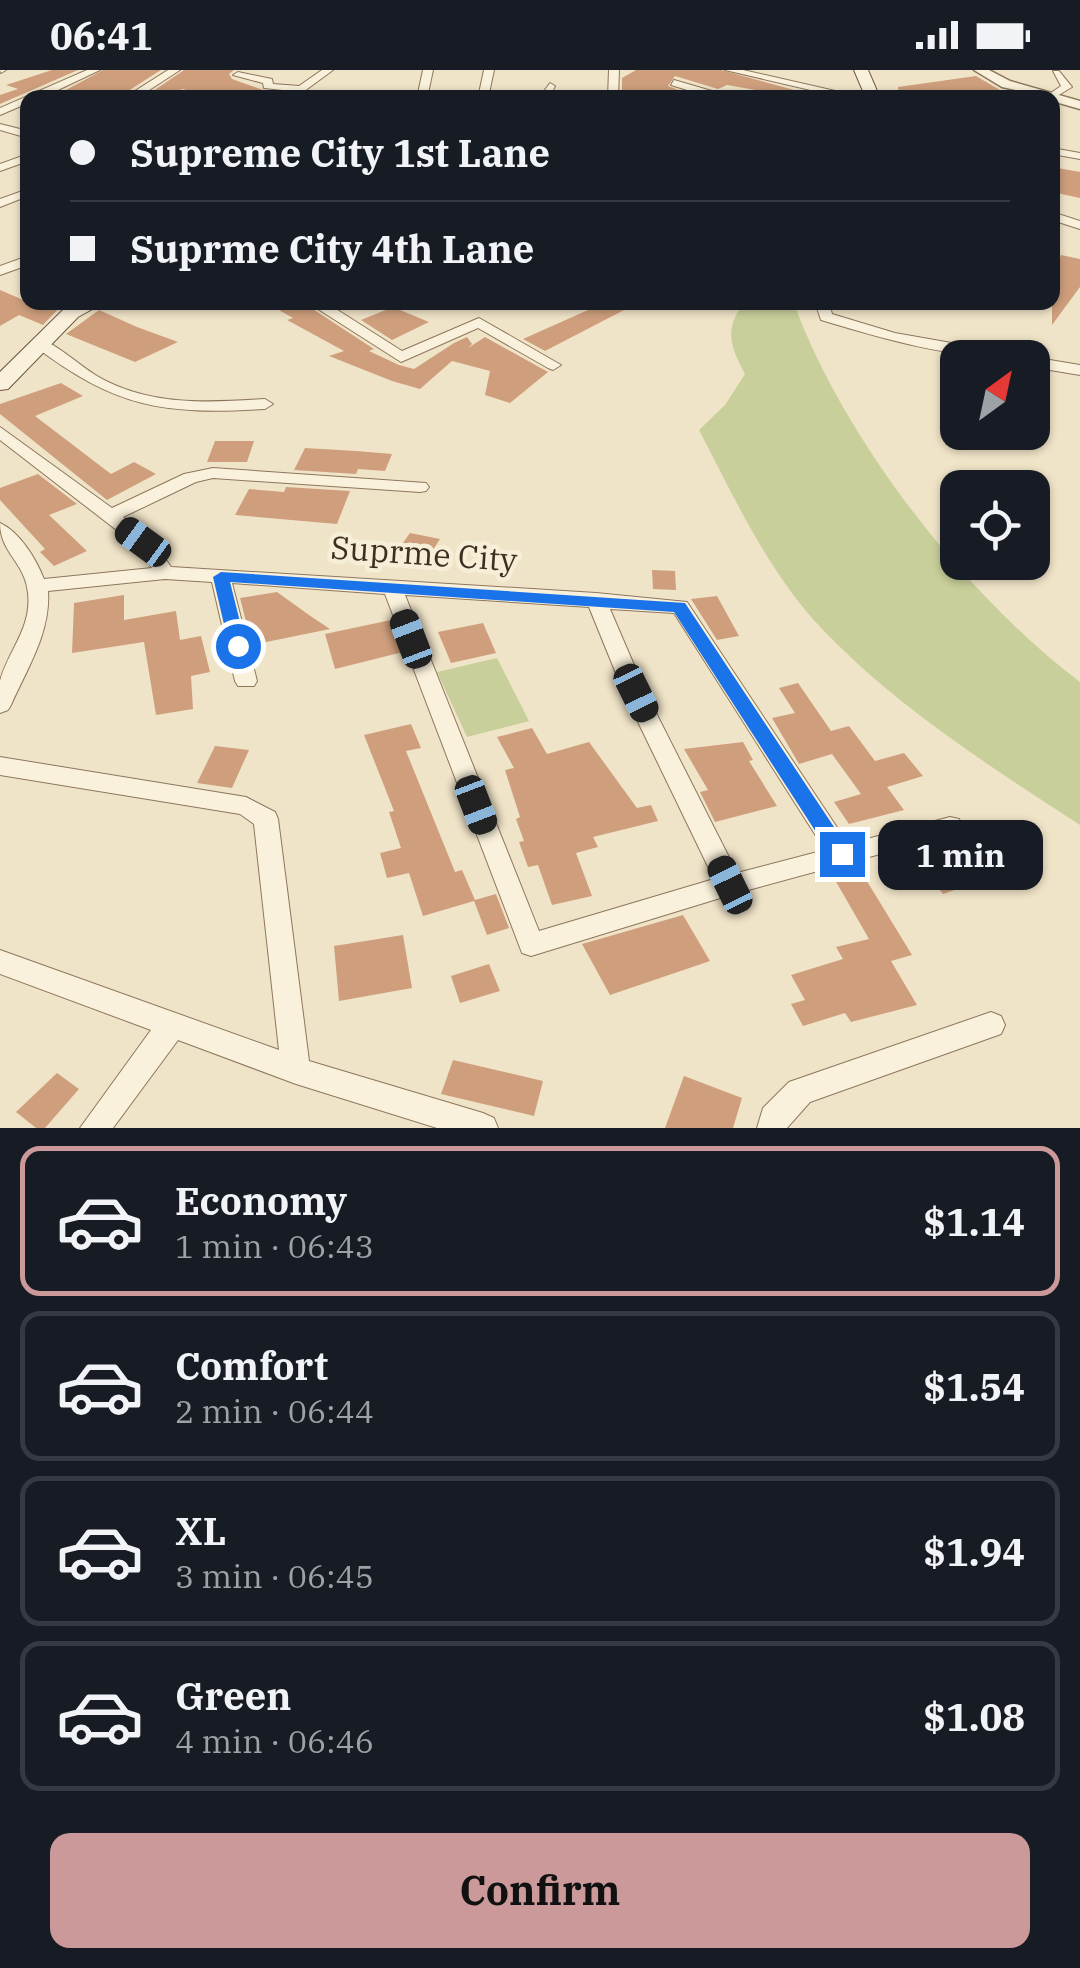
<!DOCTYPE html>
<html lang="en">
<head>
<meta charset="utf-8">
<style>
  body { margin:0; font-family:"IBM Plex Serif",serif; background:#20242c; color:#f1f3f6; height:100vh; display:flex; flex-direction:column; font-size:38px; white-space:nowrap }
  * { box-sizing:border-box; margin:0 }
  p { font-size:32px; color:#9ea1a6 }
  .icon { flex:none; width:55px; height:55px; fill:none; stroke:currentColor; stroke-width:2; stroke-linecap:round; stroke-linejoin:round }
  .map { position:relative; height:1058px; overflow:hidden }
  .details { display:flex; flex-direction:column; background:#171b24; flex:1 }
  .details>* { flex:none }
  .top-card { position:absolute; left:20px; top:20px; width:1040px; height:220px; border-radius:20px; box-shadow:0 2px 8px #0004; display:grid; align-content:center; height:220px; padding:0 50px; background:#171b24 }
  .needle { width:65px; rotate:33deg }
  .tools { position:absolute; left:940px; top:270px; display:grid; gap:20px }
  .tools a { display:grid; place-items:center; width:110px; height:110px; border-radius:20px; background:#171b24; box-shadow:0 2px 8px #0004; font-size:50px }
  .end { position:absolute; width:45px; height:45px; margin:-22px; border:12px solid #1a73e8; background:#fff; box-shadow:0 0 0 5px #fff }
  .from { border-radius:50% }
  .bubble { position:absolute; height:70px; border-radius:20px; background:#171b24; box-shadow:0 2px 8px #0004; font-size:32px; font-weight:700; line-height:70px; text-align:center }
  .car { position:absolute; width:30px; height:60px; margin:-30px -15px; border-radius:12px; box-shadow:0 0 8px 2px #0007; background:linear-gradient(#222 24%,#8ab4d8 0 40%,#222 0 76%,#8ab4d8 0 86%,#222 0) }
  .top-card b { display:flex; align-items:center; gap:35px; height:95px; font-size:38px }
  .top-card b+b { border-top:2px solid #363941 }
  .top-card i { width:25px; height:25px; background:#f1f3f6 }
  ul { padding:18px 0 0; list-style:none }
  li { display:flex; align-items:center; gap:30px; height:150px; margin:0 20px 15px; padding:0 30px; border:5px solid #363941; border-radius:20px }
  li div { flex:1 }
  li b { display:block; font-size:38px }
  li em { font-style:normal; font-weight:700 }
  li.active { border-color:#cc999b }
  li>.icon { width:90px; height:90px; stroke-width:1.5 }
  .primary-button { display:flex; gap:20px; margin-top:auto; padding:20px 50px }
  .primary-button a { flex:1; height:115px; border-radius:20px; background:#cc999b; color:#111; font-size:40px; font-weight:700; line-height:115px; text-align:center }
  .status { display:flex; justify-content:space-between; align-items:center; height:70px; padding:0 50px; background:#171b24; direction:ltr }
  .status svg { height:28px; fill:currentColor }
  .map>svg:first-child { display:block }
  .green { fill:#c9cf9b }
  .building { fill:#cf9f7d }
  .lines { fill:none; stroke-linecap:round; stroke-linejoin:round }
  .minor-casing { stroke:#8d765c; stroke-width:2 }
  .tertiary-casing { stroke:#8d765c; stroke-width:3 }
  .secondary-casing { stroke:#6f573f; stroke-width:2 }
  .minor { fill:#faf1dc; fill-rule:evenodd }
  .tertiary { fill:#faf1dc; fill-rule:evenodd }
  .secondary { fill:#faf1dc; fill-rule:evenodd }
  .route { fill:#1a73e8 }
  .labels { text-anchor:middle; stroke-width:9; stroke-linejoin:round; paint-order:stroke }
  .street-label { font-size:32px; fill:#3d2e20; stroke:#f7eed8 }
</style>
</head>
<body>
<div class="status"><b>06:41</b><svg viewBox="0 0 49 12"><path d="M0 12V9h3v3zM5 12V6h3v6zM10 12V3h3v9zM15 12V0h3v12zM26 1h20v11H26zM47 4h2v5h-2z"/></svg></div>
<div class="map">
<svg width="1080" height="1058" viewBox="0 0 1080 1058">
  <rect width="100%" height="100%" fill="#f0e4c8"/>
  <g class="green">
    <path d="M744 233H800L796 239C847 373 966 526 1080 612V755C992 698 897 637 824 561 769 504 735 429 699 360L725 335 745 304C731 277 723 260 744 233Z"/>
    <path d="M497 588 529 651 467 667 437 602Z"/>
  </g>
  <g class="building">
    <path d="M52 0H78L0 34V25L18 19 6 15Z"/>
    <path d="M103 0H161L125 23 119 22 118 28H51Z"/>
    <path d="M184 0H234L229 4 232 9 269 22 261 28H220L182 19 165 28 146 26Z"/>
    <path d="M636 0H721L798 21 790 26 727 15 718 19 675 6 668 16 697 27 638 28 622 21V8Z"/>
    <path d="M976 6 1000 20 1020 25 899 28 898 17Z"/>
    <path d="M1052 97 1080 102V128L1052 122Z"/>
    <path d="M1061 185 1080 189V217L1052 255V210Z"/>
    <path d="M0 220 28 232 58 239 43 255 19 245 0 256Z"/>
    <path d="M302 232 374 279 369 281 399 295 414 299 454 273 467 267 472 274 468 278 485 267 548 302 510 333 485 325 490 301 452 291 420 319 392 311 329 286 344 281 287 250 293 248 279 240Z"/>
    <path d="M606 232H623L626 239 545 281 523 269Z"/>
    <path d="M393 237 429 252 392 270 361 250Z"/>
    <path d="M99 240 137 257 178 272 135 292 66 264Z"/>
    <path d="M61 313 83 326 35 346 111 404 134 392 156 404 107 430 0 344V334Z"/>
    <path d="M215 371H254L247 392H207Z"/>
    <path d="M305 378 356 381 392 384 385 401 358 399 356 404 294 400Z"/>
    <path d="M38 404 77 434 49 445 87 481 54 496 40 482 45 479 0 430V418Z"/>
    <path d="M286 417 350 421 337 454 235 445 249 419 284 422Z"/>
    <path d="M410 463 440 469 426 491 395 484Z"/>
    <path d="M652 500 675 501 676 520 653 519Z"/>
    <path d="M277 522 309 545 330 559 252 575 240 528Z"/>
    <path d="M124 525V550L176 541 180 570 201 566 210 602 191 606 193 639 156 645 144 572 72 583 74 533Z"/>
    <path d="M717 526 739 566 717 570 691 529Z"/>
    <path d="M391 550 403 582 335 599 325 564Z"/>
    <path d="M483 553 496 583 451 593 438 562Z"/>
    <path d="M798 613 831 661 849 656 875 691 904 683 923 706 887 717 904 740 849 754 834 732 861 724 832 684 799 694 772 648 795 643 779 618Z"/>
    <path d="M411 654 421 678 406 681 455 802 462 800 475 830 496 824 509 858 487 865 474 831 423 846 409 803 387 808 380 783 401 778 389 742 394 741 364 665Z"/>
    <path d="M532 658 547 684 589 672 637 738 651 735 658 751 593 767 598 777 576 783 592 826 552 835 538 795 528 797 519 772 524 771 516 749 520 747 505 700 514 698 497 667Z"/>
    <path d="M743 672 753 690 749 691 777 736 715 752 700 722 708 720 684 679Z"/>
    <path d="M215 676 249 680 232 718 197 713Z"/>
    <path d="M945 770 978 812 943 824 910 780Z"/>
    <path d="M862 803 912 885 891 891 917 935 851 952 845 943 803 956 791 934 805 930 791 905 843 889 836 877 869 869 835 810Z"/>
    <path d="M683 845 710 891 610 925 582 874Z"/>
    <path d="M403 865 412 918 339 931 334 876Z"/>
    <path d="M489 894 500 921 460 933 451 906Z"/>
    <path d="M453 990 543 1011 534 1046 441 1024Z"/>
    <path d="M57 1003 79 1019 45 1058H36L16 1042Z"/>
    <path d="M684 1006 742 1028 733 1058H665Z"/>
  </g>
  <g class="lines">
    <defs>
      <g id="minor">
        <path d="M0 0H6L1 3Z"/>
        <path d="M87 0H100L41 28H28V33L0 45V38Z"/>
        <path d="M168 0H180L137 28H124Z"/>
        <path d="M322 0H333L295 28 288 25 292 21 264 18 263 13 233 5 238 2 272 9 273 14 299 16Z"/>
        <path d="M423 0H433L427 28H417Z"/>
        <path d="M484 0H494L488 28H478Z"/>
        <path d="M609 0H619L618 28H608Z"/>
        <path d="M725 0H743L866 28H845Z"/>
        <path d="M1053 1H1059L1072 17 1052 29 1045 27 1061 16Z"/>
        <path d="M674 10 729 26 730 28H713L671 15Z"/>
        <path d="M550 13 555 16 549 28H539Z"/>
        <path d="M0 54 28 61V68L0 60Z"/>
        <path d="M1052 78 1080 83V89L1052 84Z"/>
        <path d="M28 84V91L0 101V94Z"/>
        <path d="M28 119V126L0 137V129Z"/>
        <path d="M1052 142 1080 151V159L1052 150Z"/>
        <path d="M28 186V195L0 205V196Z"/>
        <path d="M307 232H325L402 281 479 248 561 295 553 300 548 298 478 258 401 292Z"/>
        <path d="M815 232H829L832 244 895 263 1008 283 1015 288C949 288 884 269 821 250Z"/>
        <path d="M38 268C59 275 77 294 97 306 149 336 207 333 265 329L273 334 265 339C162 345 116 338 33 275L31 272Z"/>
        <path d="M1032 287 1080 295V305L1032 297Z"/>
        <path d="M0 357 112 438 184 404 213 398 426 413 429 417 426 421 420 422 213 408 196 412 123 447 150 467 171 497 596 523 687 532 848 774 950 747 959 749 962 756 959 763 950 765 730 825 531 886 522 883 385 524 232 513 257 611 254 616H238L235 611 212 512 165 509 48 521C51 562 27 599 11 635L8 640 0 643C0 633 0 621 0 611 8 581 32 558 28 523 25 492 0 483 0 453 20 462 36 489 44 509L152 498 136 475 0 370ZM405 525 589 537 624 623 714 809 539 861ZM610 539 674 543 825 780 737 803 646 623Z"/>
        <path d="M0 687 246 727 275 742 278 749 309 991 483 1043 494 1048 498 1058H437L296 1014 178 970 113 1058H80L151 960 0 904V880L279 980 254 754 240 744 0 705Z"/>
        <path d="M991 942 1001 946 1005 955 1001 964 810 1032 787 1058H757L763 1038 789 1012Z"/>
      </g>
      <path id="tertiary" d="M974 0H989L1010 11 1080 31V39L1052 31V28L1002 17Z"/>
      <g id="secondary">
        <path d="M854 0H868L880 28H866Z"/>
        <path d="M79 232H105L78 247 8 319 0 320V302L64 239Z"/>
      </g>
    </defs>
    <use href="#minor" class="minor-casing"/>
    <use href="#tertiary" class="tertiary-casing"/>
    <use href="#secondary" class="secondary-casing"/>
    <use href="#minor" class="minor"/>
    <use href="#tertiary" class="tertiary"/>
    <use href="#secondary" class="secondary"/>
  </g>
  <path class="route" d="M221 502 685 533 852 784 842 792 834 790 674 542 230 512 246 576 238 582 229 576 213 507Z"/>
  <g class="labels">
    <g class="street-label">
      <text transform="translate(424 484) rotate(4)" y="11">Suprme City</text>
    </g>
  </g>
</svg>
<div class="tools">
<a><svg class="needle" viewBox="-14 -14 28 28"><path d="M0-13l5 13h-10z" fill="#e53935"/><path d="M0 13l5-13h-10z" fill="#9ea1a6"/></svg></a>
<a><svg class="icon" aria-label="locate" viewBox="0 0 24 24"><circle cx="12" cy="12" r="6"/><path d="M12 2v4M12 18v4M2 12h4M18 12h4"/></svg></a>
</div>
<i class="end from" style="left:238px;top:576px"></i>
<i class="end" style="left:842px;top:784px"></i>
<div class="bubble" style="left:878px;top:750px;width:165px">1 min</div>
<i class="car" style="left:143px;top:472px;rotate:306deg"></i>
<i class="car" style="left:411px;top:569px;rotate:339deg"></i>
<i class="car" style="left:636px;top:623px;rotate:154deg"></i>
<i class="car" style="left:476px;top:735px;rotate:159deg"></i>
<i class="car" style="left:730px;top:815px;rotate:334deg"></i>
<div class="top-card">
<b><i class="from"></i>Supreme City 1st Lane</b>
<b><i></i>Suprme City 4th Lane</b>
</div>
</div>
<section class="details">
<ul>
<li class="active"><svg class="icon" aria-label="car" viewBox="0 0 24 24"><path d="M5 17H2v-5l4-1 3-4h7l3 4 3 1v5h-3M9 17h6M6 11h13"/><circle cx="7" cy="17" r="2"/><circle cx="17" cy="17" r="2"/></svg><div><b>Economy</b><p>1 min · 06:43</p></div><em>$1.14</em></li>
<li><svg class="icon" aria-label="car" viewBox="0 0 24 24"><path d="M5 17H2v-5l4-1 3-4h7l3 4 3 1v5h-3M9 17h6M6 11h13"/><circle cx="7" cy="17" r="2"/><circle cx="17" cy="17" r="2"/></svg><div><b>Comfort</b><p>2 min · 06:44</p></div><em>$1.54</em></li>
<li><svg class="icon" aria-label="car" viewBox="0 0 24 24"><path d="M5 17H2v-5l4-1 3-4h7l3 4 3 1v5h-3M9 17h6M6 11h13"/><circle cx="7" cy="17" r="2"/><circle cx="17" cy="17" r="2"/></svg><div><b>XL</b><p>3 min · 06:45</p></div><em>$1.94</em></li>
<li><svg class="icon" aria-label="car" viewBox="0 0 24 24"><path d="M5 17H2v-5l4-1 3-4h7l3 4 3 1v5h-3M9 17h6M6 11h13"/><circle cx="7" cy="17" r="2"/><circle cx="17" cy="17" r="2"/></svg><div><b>Green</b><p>4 min · 06:46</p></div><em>$1.08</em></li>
</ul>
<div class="primary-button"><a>Confirm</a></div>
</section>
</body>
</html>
